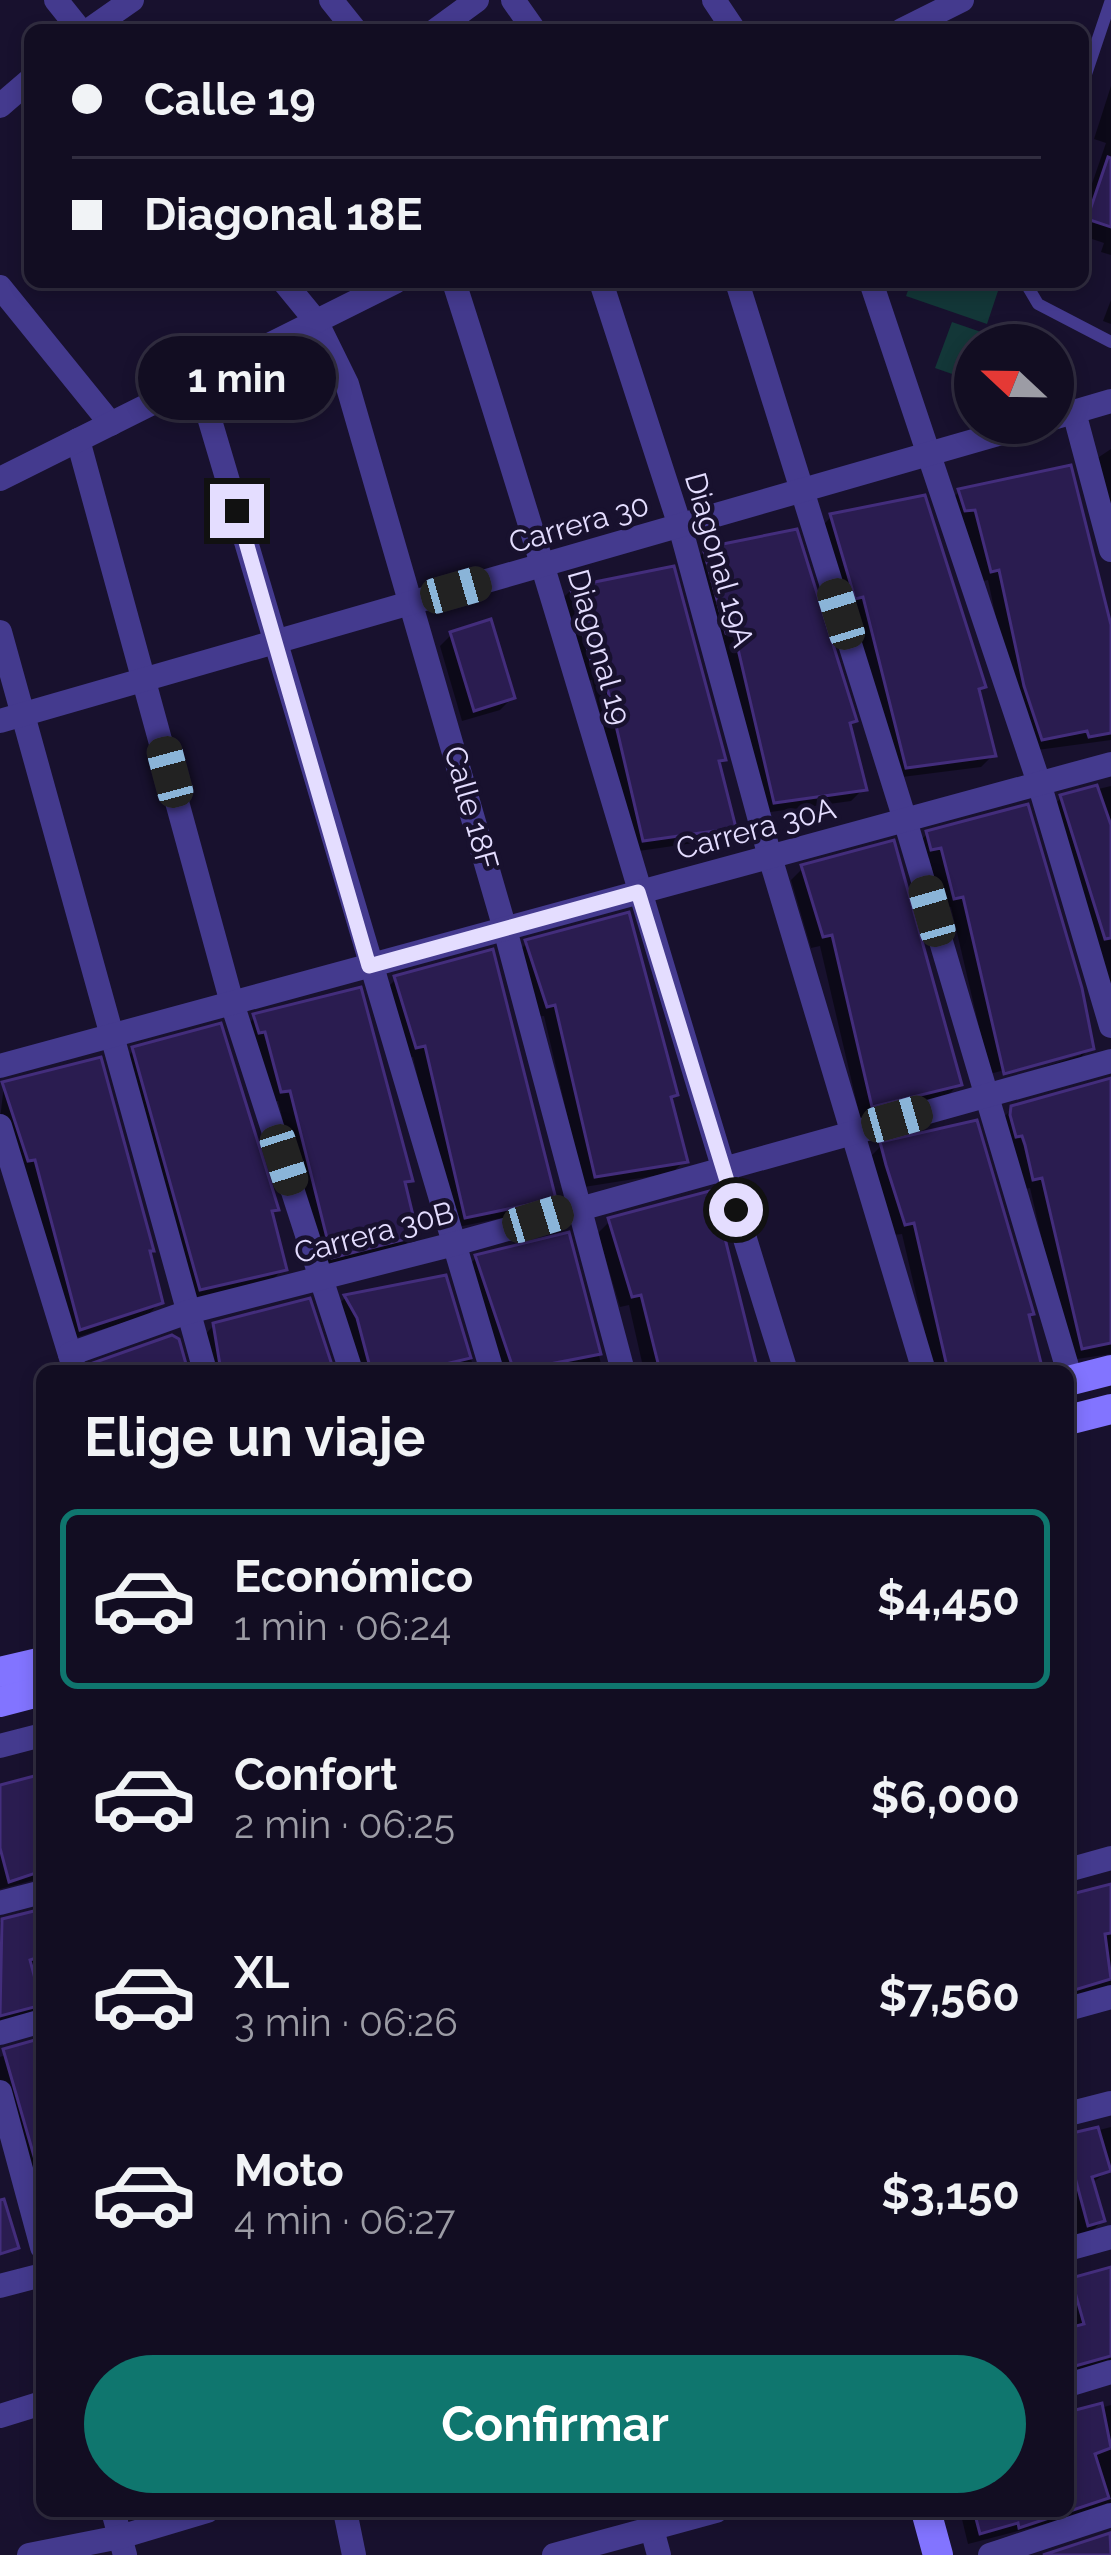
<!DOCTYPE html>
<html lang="es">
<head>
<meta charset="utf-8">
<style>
  body { margin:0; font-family:Raleway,sans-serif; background:#1b162a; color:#f1f3f6; height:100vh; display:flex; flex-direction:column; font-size:45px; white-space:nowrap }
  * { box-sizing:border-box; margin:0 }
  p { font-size:39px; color:#9c9ca5 }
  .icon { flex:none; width:66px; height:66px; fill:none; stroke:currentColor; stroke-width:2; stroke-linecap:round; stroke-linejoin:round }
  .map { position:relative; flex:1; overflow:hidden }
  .sheet { position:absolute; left:36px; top:1365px; width:1038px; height:1152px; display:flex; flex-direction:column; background:#120d22; border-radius:18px; box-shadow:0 6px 18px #0003,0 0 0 3px #312d40 }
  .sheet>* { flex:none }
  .banner { position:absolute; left:24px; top:24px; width:1065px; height:264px; border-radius:18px; box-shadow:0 6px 18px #0003,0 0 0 3px #312d40; display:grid; align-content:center; height:264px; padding:0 48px; background:#120d22 }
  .needle { width:78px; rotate:292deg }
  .controls { position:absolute; left:954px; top:324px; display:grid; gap:24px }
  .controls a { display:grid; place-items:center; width:120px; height:120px; border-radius:50%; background:#120d22; box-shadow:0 6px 18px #0003,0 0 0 3px #312d40; font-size:60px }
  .end { position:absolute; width:54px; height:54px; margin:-27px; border:15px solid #e4ddff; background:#111; box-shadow:0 0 0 6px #111 }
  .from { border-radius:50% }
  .bubble { position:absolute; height:84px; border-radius:42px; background:#120d22; box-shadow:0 6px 18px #0003,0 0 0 3px #312d40; font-size:39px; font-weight:700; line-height:84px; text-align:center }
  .car { position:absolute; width:36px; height:72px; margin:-36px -18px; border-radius:15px; box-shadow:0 0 9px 3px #0007; background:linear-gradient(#222 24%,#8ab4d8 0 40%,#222 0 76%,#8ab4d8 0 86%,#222 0) }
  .banner b { display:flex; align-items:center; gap:42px; height:114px; font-size:45px }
  .banner b+b { border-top:3px solid #312d40 }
  .banner i { width:30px; height:30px; background:#f1f3f6 }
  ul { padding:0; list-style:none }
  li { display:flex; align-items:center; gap:36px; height:180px; margin:0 24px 18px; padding:0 24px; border:6px solid transparent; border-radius:18px }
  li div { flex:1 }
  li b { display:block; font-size:45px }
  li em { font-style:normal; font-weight:700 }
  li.on { border-color:#0f766e }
  li>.icon { width:108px; height:108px; stroke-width:1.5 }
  h2 { padding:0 48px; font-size:54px; line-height:144px }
  .primary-button { display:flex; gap:24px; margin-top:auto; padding:24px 48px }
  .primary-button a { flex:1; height:138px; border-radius:72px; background:#0f766e; color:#fff; font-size:48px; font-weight:700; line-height:138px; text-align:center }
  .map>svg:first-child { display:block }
  .green { fill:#133738 }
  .shadow { fill:#0007 }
  .building { fill:#2a1c50; stroke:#432d7c; stroke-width:3 }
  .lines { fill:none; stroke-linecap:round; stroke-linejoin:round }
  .lane { stroke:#443a8e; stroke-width:12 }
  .street { stroke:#443a8e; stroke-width:24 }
  .secondary { stroke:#8274ff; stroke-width:30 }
  .route { stroke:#e4ddff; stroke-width:15 }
  .labels { text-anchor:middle; stroke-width:9; stroke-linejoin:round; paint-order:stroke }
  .street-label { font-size:30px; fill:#e4ddff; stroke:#18112e }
</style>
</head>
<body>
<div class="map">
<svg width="1111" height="2555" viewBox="0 0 1111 2555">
  <rect width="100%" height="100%" fill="#18112e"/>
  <g class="green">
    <path d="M911 282H1001L987 324 906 296Z"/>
    <path d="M952 322 1019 345H975V382L935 368Z"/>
  </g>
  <g class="shadow">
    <path d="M1111 86V255L1101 252 1104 243 1083 236V210L1106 143 1094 139Z"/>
    <path d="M1111 300V324L1103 321Z"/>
    <path d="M1111 449V540L1090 463Z"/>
    <path d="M959 492 1111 629V740L1030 751 1013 699 988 580 979 582 947 504Z"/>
    <path d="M831 517 983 686 977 692 993 755 981 767 894 778 852 608 843 610 819 529Z"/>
    <path d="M705 551 854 721 848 726 863 789 851 801 763 813 693 563Z"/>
    <path d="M571 590 723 759 717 765 733 827 721 839 632 852 592 680 583 682 559 602Z"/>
    <path d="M452 634 512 698 500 710 462 721 440 646Z"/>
    <path d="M1111 786V1031L1049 810 1061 798Z"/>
    <path d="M1026 807 1090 1048 1078 1060 992 1084 1081 1055V1049L990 1074 951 907 942 909 929 858 919 860 915 846 927 834Z"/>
    <path d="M803 868 959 1084 947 1096 860 1117 820 946 811 948 791 880Z"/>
    <path d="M527 943 675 1094 669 1100 684 1161 672 1173 584 1187 544 1016 535 1017 515 955Z"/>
    <path d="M396 979 552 1198 540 1210 453 1228 413 1057 404 1059 384 991Z"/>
    <path d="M255 1017 409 1180 403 1186 415 1235 403 1247 320 1268 278 1101 269 1103 243 1029Z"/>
    <path d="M134 1050 276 1209 270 1215 283 1269 271 1281 188 1301 122 1062Z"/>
    <path d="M1111 1080V1354L1070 1360 1030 1188 1021 1190 1000 1121 1012 1109Z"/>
    <path d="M4 1085 160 1302 148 1315 68 1340 0 1119Z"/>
    <path d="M882 1145 1027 1317 1041 1371H934L902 1234 893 1235 870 1157Z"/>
    <path d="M610 1221 757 1371H644L629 1305 620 1307 598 1233Z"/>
    <path d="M567 1236 603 1371H500L464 1270 476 1258Z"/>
    <path d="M444 1278 475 1371H355L333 1310 345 1298Z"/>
    <path d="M214 1325 331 1371H214L202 1338Z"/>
    <path d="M42 1777V1878L0 1889V1789Z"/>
    <path d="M1111 1887V1987L1068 1999V1899Z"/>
    <path d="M42 1911V2021L0 2022V1922Z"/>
    <path d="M42 2039V2238L0 2089V2057Z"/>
    <path d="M1111 2127V2168L1091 2184 1102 2221 1090 2233 1068 2239V2138Z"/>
    <path d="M1111 2270V2369L1068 2375V2282Z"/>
    <path d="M1111 2405V2507L968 2544 960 2511H1068V2417Z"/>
  </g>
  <g class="building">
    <path d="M1108 157 1111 158V227L1087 219Z"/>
    <path d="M1071 465 1111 625V733L1089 737 1087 731 1042 740 1024 686 999 570 991 572 975 510 965 511 958 489Z"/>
    <path d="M925 495 986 687 979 689 996 756 906 768 863 597 855 599 830 514Z"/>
    <path d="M797 529 857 721 850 723 867 790 774 803 734 632 726 633 703 548Z"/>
    <path d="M674 566 726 760 719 761 736 828 643 841 603 670 594 672 570 587Z"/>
    <path d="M491 619 515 698 474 711 450 632Z"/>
    <path d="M1097 785 1111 825V938L1105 939 1060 795Z"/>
    <path d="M1028 804 1082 988 1094 1049 1004 1074 963 897 954 899 941 848 931 850 926 831Z"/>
    <path d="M894 840 962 1085 872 1107 832 935 823 937 801 865Z"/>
    <path d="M629 912 678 1095 671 1097 688 1162 595 1177 555 1005 547 1007 525 940Z"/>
    <path d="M493 949 556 1199 465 1218 425 1046 416 1048 394 976Z"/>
    <path d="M361 987 413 1181 405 1182 418 1236 332 1258 290 1091 281 1092 265 1032 259 1033 253 1014Z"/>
    <path d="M221 1023 279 1210 272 1211 287 1270 200 1290 132 1047Z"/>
    <path d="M101 1057 154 1251H150L163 1303 80 1330 35 1160 28 1161 2 1082Z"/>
    <path d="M1111 1078V1343L1082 1349 1042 1178 1033 1180 1025 1145 1022 1136 1016 1137 1010 1115 1011 1106Z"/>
    <path d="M977 1120 1034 1314 1029 1315 1043 1371H948L914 1223 905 1225 886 1165 880 1142Z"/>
    <path d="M713 1190 758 1371H660L641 1295 632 1297 608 1218Z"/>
    <path d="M569 1232 601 1354 514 1371 475 1255Z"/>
    <path d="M446 1275 471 1358 416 1371H371L357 1318 344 1295Z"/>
    <path d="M310 1298 334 1371H221L213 1323Z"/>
    <path d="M172 1335 179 1339 188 1371H91L90 1364Z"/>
    <path d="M42 1774V1871L9 1882 0 1848V1785Z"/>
    <path d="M1111 1884V1933L1105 1934 1111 1979 1068 1992V1895Z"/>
    <path d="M42 1909V1956L30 1960 42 2005 0 2016 2 1919Z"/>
    <path d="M42 2038V2099L36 2100 42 2123 40 2177 3 2049Z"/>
    <path d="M1098 2127 1111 2171 1092 2177 1105 2221 1088 2226 1076 2181 1068 2183V2134Z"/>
    <path d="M4 2199 19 2248 0 2254V2200Z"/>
    <path d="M1111 2267V2356L1075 2366 1068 2328 1084 2324 1071 2278Z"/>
    <path d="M1102 2403 1111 2448 1095 2454 1109 2498 1019 2528 1018 2523 980 2534 974 2511H1068V2412Z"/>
    <path d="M1110 2533 1111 2555H1043Z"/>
  </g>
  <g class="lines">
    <g class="lane">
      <path d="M1083 83 1111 0"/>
      <path d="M1025 282 1038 304 1111 342"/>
    </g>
    <g class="street">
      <path d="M56 0 80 30"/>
      <path d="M331 0 355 30"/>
      <path d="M513 0 534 30"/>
      <path d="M714 0 734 30"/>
      <path d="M89 30 132 0"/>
      <path d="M436 30 477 0"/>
      <path d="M902 30 962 0"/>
      <path d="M0 106 30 80"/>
      <path d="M284 282 316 321 347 384 505 929 623 1371"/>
      <path d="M454 282C570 643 672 1009 786 1371"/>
      <path d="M601 282 680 526 770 857 924 1371"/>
      <path d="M737 282 905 820 1071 1380"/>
      <path d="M871 282 1039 783 1111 1026"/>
      <path d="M0 287 111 424"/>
      <path d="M198 380 492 1371"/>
      <path d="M1074 412 1111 550"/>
      <path d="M1053 418 1111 401"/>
      <path d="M78 440 232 1003 351 1371"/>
      <path d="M0 479 395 282"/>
      <path d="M0 632 205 1371"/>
      <path d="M0 721 1036 423"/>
      <path d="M0 1066 1111 764"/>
      <path d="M0 1126 75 1371"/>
      <path d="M70 1354 188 1312 454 1244 1111 1061"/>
      <path d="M0 1746 42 1735"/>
      <path d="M1068 1870 1111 1858"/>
      <path d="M0 1903 42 1892"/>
      <path d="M1068 2009 1111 1997"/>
      <path d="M0 2033 42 2021"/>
      <path d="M0 2092 42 2247"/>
      <path d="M1068 2114 1111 2103"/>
      <path d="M1068 2249 1111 2237"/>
      <path d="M0 2286 42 2275"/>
      <path d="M1068 2385 1111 2372"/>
      <path d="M0 2416 42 2403"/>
      <path d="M113 2511 125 2555"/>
      <path d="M345 2511 354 2555"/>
      <path d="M647 2511 659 2555"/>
      <path d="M29 2555 120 2537 207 2511"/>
      <path d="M554 2555 716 2511"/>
      <path d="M990 2555 1111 2515"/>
    </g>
    <g class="secondary">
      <path d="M1068 1381 1111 1370"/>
      <path d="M1068 1420 1111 1409"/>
      <path d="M0 1672 42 1662"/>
      <path d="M0 1702 42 1691"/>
      <path d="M926 2511 938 2555"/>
    </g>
  </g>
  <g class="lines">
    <path class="route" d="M237 511 369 966 638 892 736 1210"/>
  </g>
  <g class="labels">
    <g class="street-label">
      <text transform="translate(579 524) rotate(-16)" y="10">Carrera 30</text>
      <text transform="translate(719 560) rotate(74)" y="10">Diagonal 19A</text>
      <text transform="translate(599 647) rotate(74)" y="10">Diagonal 19</text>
      <text transform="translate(471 808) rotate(74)" y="10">Calle 18F</text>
      <text transform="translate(756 829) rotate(-15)" y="10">Carrera 30A</text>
      <text transform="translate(374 1233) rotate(-15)" y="10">Carrera 30B</text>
    </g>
  </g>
</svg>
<div class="controls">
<a><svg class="needle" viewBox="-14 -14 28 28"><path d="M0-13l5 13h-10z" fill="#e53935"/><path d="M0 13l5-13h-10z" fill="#9c9ca5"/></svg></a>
</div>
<i class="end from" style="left:736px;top:1210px"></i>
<i class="end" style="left:237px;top:511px"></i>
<div class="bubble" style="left:138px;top:336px;width:198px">1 min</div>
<i class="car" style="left:456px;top:590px;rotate:74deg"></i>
<i class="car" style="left:841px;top:614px;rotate:343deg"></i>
<i class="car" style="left:170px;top:772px;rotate:345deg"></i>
<i class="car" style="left:932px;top:911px;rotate:344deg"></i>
<i class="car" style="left:897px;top:1119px;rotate:74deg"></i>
<i class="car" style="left:284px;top:1160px;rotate:162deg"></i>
<i class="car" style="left:538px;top:1219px;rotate:73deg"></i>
<div class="banner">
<b><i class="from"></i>Calle 19</b>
<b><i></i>Diagonal 18E</b>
</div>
<section class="sheet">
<h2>Elige un viaje</h2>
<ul>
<li class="on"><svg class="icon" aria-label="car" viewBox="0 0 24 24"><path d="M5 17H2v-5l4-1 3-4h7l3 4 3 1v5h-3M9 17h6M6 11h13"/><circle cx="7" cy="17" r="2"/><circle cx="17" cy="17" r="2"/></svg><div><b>Económico</b><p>1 min · 06:24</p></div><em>$4,450</em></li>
<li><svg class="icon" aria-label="car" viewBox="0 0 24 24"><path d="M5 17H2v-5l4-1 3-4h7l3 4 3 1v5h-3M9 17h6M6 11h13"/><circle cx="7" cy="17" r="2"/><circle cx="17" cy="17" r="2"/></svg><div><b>Confort</b><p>2 min · 06:25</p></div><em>$6,000</em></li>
<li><svg class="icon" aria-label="car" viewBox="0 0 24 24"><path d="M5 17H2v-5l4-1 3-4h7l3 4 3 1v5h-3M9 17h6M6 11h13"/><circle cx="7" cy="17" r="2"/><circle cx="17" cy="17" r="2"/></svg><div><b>XL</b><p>3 min · 06:26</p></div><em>$7,560</em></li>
<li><svg class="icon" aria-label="car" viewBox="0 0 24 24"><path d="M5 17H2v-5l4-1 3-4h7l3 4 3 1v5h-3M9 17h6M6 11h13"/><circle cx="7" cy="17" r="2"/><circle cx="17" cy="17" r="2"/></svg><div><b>Moto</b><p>4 min · 06:27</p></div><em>$3,150</em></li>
</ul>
<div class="primary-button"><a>Confirmar</a></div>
</section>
</div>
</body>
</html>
